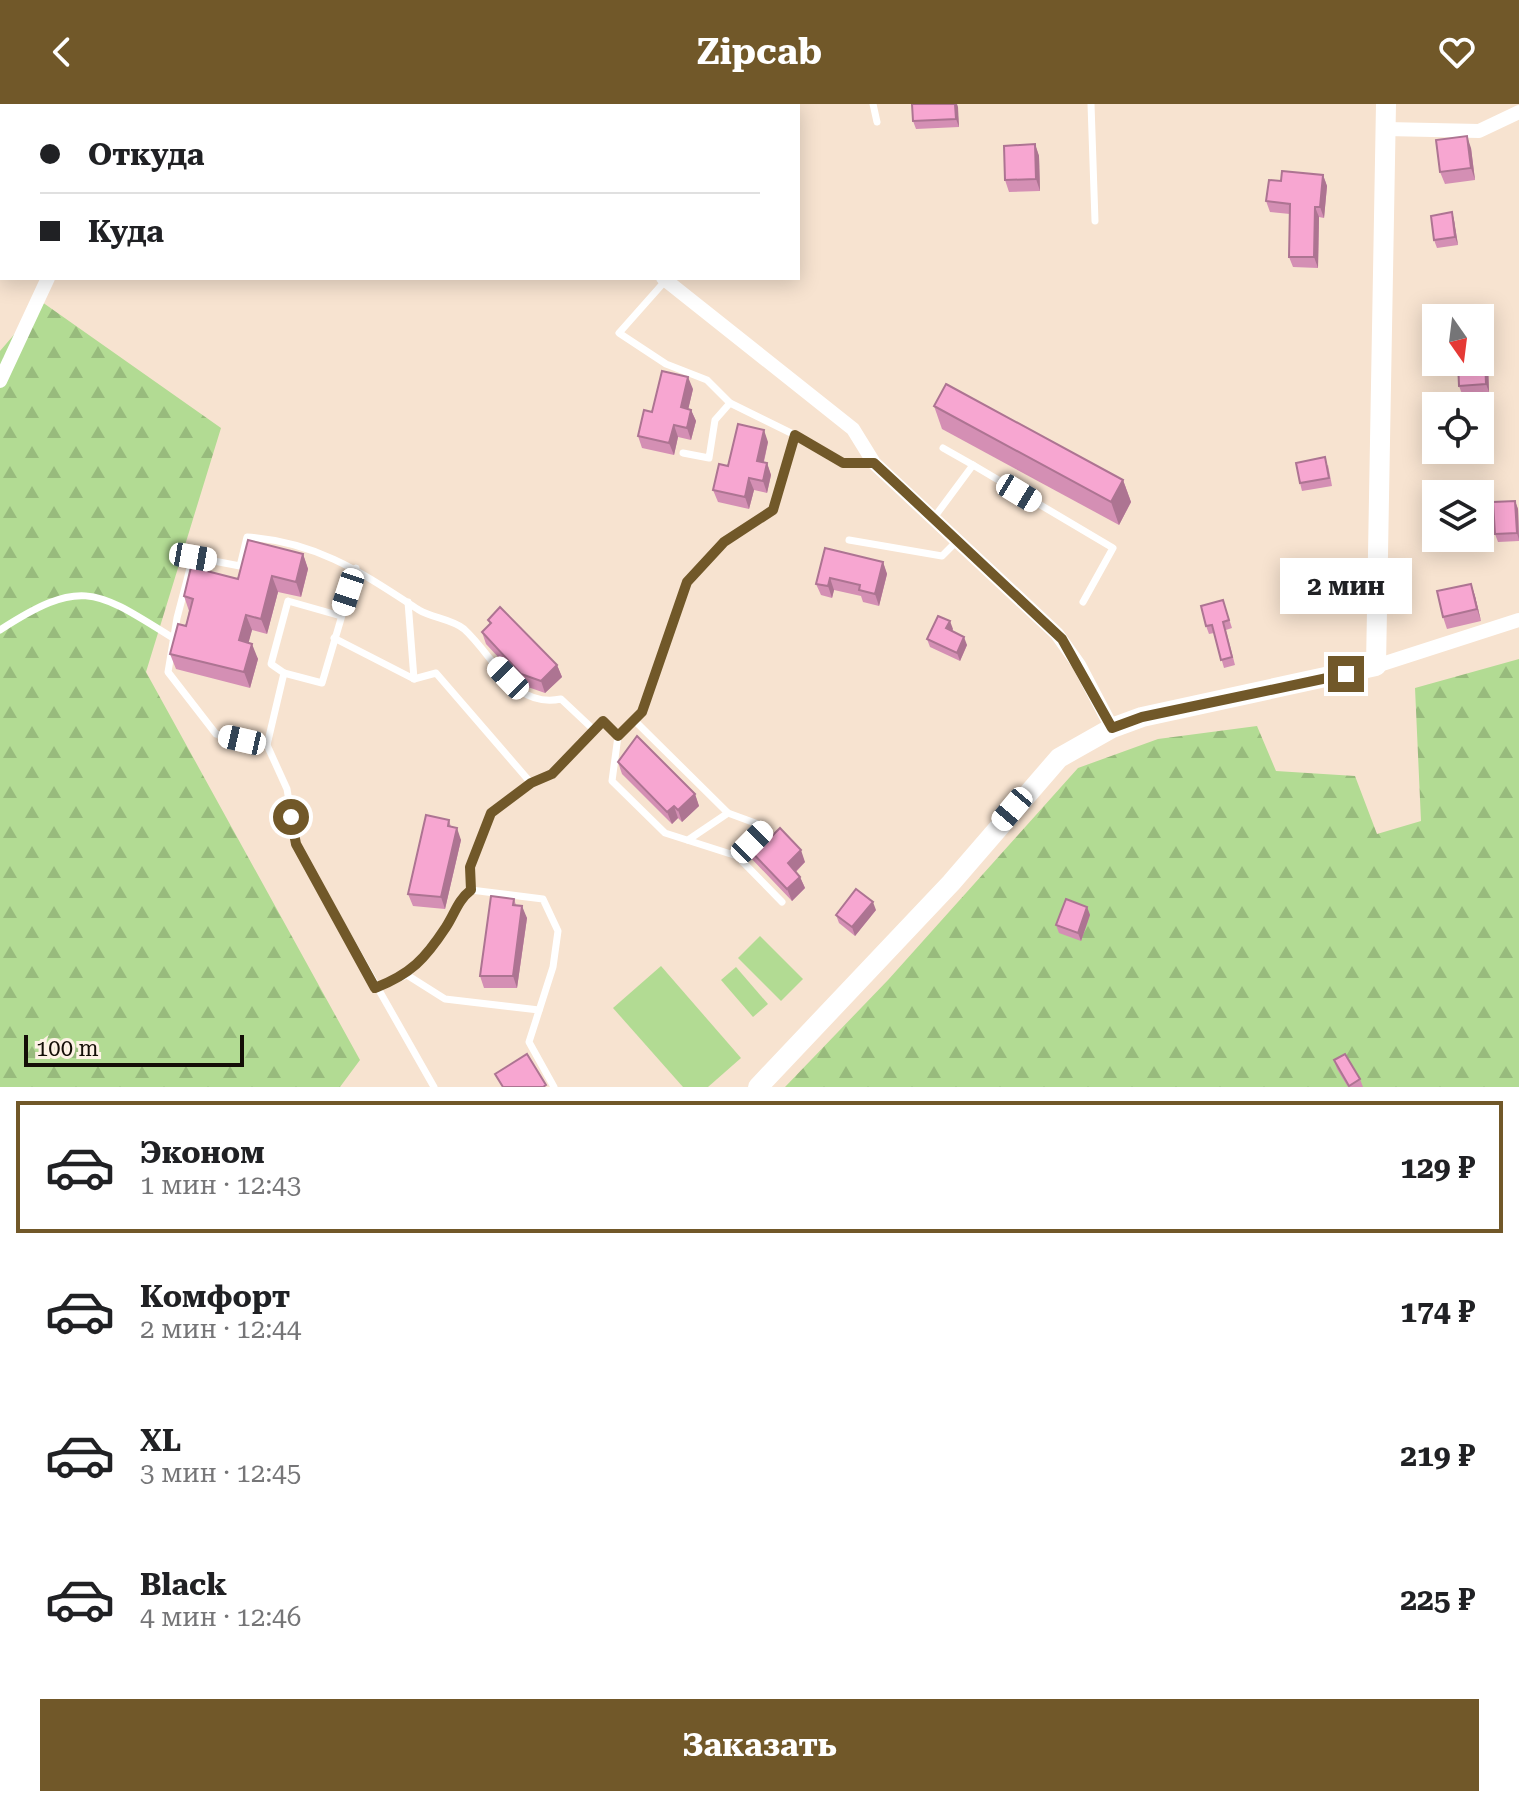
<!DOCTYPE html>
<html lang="ru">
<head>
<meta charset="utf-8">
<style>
  body { margin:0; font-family:"Roboto Serif",serif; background:#f6f6f6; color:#202124; height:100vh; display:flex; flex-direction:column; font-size:30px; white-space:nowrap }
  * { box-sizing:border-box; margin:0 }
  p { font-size:26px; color:#757577 }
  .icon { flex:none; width:44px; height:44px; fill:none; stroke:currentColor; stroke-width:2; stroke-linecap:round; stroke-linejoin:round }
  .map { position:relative; height:983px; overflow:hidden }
  .drawer { display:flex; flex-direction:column; background:#fff; flex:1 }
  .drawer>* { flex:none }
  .hud { position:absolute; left:0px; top:0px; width:800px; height:176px; box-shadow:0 4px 20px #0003; display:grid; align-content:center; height:176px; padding:0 40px; background:#fff }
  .needle { width:52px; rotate:166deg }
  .controls { position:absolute; left:1422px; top:200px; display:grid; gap:16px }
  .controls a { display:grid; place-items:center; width:72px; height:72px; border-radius:0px; background:#fff; box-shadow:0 4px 20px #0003; font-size:40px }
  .scale { position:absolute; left:24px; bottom:20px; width:220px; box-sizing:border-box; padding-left:8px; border:4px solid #140e07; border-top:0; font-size:22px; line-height:28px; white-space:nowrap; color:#140e07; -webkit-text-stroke:6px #fef2e6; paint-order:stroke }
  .end { position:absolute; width:36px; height:36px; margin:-18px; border:10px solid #715829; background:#fff; box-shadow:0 0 0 4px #fff }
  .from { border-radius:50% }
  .bubble { position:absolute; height:56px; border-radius:0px; background:#fff; box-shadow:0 4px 20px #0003; font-size:26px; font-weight:700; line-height:56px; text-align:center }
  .car { position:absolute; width:24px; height:48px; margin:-24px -12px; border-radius:10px; box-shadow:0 0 6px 2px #0007; background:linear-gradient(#fff 24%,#345 0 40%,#fff 0 76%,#345 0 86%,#fff 0) }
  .hud b { display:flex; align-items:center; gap:28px; height:76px; font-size:30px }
  .hud b+b { border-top:2px solid #e0e0e0 }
  .hud i { width:20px; height:20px; background:#202124 }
  ul { padding:14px 0 0; list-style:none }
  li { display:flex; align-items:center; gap:24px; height:132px; margin:0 16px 12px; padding:0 24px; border:4px solid transparent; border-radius:0px }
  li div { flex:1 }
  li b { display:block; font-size:30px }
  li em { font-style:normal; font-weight:700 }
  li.on { border-color:#715829 }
  li>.icon { width:72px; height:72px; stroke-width:1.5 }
  .button { display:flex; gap:16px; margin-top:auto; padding:16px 40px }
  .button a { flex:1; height:92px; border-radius:0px; background:#715829; color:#fff; font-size:32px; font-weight:700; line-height:92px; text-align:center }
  header { display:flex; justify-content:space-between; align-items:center; height:104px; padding:0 40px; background:#715829; color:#fff; font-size:36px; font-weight:700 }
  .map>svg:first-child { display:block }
  .grass { fill:#b2db93 }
  .forest { fill:url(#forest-firs) }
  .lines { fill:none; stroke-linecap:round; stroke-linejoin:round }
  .lane { stroke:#fff; stroke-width:7 }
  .street { stroke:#fff; stroke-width:14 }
  .secondary { stroke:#fff; stroke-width:20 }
  .wall { fill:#d48fb4 }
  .shaded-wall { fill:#ad7492 }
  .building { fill:#f7a6d1; stroke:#ad7492; stroke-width:2 }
  .route { stroke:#715829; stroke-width:10 }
</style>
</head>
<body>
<header><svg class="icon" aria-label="back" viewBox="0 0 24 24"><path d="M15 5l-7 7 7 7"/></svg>Zipcab<svg class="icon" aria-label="heart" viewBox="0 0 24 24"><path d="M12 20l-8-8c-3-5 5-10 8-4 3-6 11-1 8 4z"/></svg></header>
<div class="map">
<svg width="1519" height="983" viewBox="0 0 1519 983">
  <defs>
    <pattern id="forest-firs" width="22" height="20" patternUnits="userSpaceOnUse" patternTransform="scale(2)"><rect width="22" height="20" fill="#b2db93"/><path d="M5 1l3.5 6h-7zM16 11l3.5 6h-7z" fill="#98bb7d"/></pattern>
  </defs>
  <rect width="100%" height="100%" fill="#f7e3d0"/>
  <g class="grass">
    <path d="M760 832 803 875 781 897 738 854Z"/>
    <path d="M661 862 741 954 708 983H683L613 904Z"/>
    <path d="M736 863 768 900 753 913 721 876Z"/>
  </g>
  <g class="forest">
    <path d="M42 198 221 324 146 568 360 956 340 983H0V247Z"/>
    <path d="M1519 555V983H785L888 876 1078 664 1158 635 1257 622 1276 667 1355 672 1377 730 1421 717 1415 584Z"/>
  </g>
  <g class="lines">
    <g class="lane">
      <path d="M249 0 250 2"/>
      <path d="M873 0 877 18"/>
      <path d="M1091 0 1095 117"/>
      <path d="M666 176 619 229 666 260 707 276 730 299 795 331"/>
      <path d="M943 344 973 361"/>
      <path d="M683 349 709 354 715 316 730 299"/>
      <path d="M933 415 973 361 1113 444 1083 498"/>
      <path d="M849 436 942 452 957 437"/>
      <path d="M356 464 322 579 284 569 267 641 216 630 168 568 177 514 193 453 240 462 247 433C318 438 362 469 419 506 432 514 452 515 464 525 495 553 513 605 561 595L594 626"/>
      <path d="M408 498 414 575"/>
      <path d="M0 526C82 473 96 486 173 534"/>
      <path d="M334 534 414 575 436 569 531 679"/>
      <path d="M284 569 271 560 288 497 341 512"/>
      <path d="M634 616 728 709 766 723 737 752 782 798"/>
      <path d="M618 632 612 677 665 729 737 752"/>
      <path d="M267 641 287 685 296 740 434 983"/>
      <path d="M688 736 728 709"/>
      <path d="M407 871 445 895 539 906"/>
      <path d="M375 884 407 871 447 822 462 793 471 786"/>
      <path d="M554 983 529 938 553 863 558 827 543 795 471 786 470 763 491 709 531 679 552 670 603 617 618 632 642 608 687 478 724 438 773 406 795 331 843 359H874"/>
    </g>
    <g class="street">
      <path d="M427 0 430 2"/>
      <path d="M118 2 119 0"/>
      <path d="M1386 25 1479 27 1519 8"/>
      <path d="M663 174 853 325 874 359 1057 530 1079 561 1112 624"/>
      <path d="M0 277 48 174"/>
      <path d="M1376 562 1519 516"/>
    </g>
    <path class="secondary" d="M758 983 951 779 1059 654 1112 624 1142 613 1376 562 1386 0"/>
  </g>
  <g class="wall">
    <path d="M321 0H376L379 2H323Z"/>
    <path d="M912 0H957L959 23 916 25 913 17Z"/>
    <path d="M1035 40 1039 52 1040 87 1009 88 1005 76Z"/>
    <path d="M1471 44 1475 76 1445 80 1440 68Z"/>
    <path d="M1323 71 1327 82 1324 114 1319 113 1318 164 1293 163 1289 153 1290 110 1270 108 1266 97 1281 77Z"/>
    <path d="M1452 108 1454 116 1458 141 1437 144 1434 136Z"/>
    <path d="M1488 261 1489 288 1462 290 1459 282Z"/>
    <path d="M693 285 688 305 691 306 696 317 691 336 678 333 674 351 642 344 638 332 652 308Z"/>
    <path d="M934 302 1123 376 1131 398 1119 421 942 325Z"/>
    <path d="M768 338 764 358 767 359 771 371 767 389 754 386 749 405 718 398 713 386 728 362Z"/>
    <path d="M1328 361 1332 382 1302 387 1300 379Z"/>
    <path d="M1515 397 1518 405 1519 437 1498 438 1495 430Z"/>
    <path d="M825 444 883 458 887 470 879 502 863 498 861 492 834 486 832 494 821 491 816 480Z"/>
    <path d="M303 450 308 465 301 493 278 488 267 530 252 526 248 539 258 555 250 584 176 565 170 550 186 522 189 507 184 492 238 475Z"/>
    <path d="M1471 480 1475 492 1481 517 1447 525 1443 513Z"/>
    <path d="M1223 496 1232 524 1226 526 1235 561 1224 564 1214 529 1209 530 1206 522Z"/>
    <path d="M488 516 557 561 562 573 545 589 525 582 486 540 482 528 490 520Z"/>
    <path d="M953 525 952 527 967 541 960 557 930 543 927 535Z"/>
    <path d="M618 658 695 690 699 702 682 718 678 714 672 720 622 670Z"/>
    <path d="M449 716 451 723 461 736 445 805 413 802 408 790Z"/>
    <path d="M766 738 805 758 796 768 800 773 805 784 792 797 749 752 744 740Z"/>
    <path d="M514 795 516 801 527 814 517 884H484L480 872Z"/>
    <path d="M1087 803 1090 811 1081 837 1059 829 1056 821Z"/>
    <path d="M876 806 855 832 839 819 836 811Z"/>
    <path d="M1334 956 1360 975 1363 983H1348L1337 965Z"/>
  </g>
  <g class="shaded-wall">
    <path d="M955 0H957L958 3 959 23 956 15Z"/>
    <path d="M1467 32 1471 44 1475 76 1471 64Z"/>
    <path d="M1035 40 1039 52 1040 87 1036 75Z"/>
    <path d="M1323 71 1327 82 1324 114 1320 103Z"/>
    <path d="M1315 103 1319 113 1318 164 1314 153Z"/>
    <path d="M1452 108 1454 116 1458 141 1455 133Z"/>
    <path d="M1485 253 1488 261 1489 288 1486 280Z"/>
    <path d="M688 273 693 285 686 315 681 303Z"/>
    <path d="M691 306 696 317 691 336 687 324Z"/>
    <path d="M674 321 678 333 674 351 669 339Z"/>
    <path d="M764 326 768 338 761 369 757 357Z"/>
    <path d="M767 359 771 371 767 389 763 377Z"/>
    <path d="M749 374 754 386 749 405 745 393Z"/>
    <path d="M1123 376 1131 398 1119 421 1111 398Z"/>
    <path d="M1515 397 1518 405 1519 436 1517 429Z"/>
    <path d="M303 450 308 465 301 493 296 478Z"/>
    <path d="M883 458 887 470 879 502 875 490Z"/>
    <path d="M272 472 278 488 267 530 261 515Z"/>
    <path d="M830 474 834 486 832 494 828 482Z"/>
    <path d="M1471 480 1475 492 1481 517 1477 505Z"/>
    <path d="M246 511 252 526 245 552 239 536Z"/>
    <path d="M950 517 953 525 949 532 946 524Z"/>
    <path d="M964 533 967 541 960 557 957 549Z"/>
    <path d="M252 540 258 555 250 584 244 568Z"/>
    <path d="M557 561 562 573 545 589 541 577Z"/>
    <path d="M695 690 699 702 682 718 678 706Z"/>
    <path d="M674 702 678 714 672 720 667 708Z"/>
    <path d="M457 724 461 736 445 805 441 793Z"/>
    <path d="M801 746 805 758 792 771 788 759Z"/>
    <path d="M800 773 805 784 792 797 787 785Z"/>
    <path d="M873 798 876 806 855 832 852 823Z"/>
    <path d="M522 802 527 814 517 884 513 872Z"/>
    <path d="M1087 803 1090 811 1081 837 1078 829Z"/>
  </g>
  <g class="building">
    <path d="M199 0H234V1L233 2H201Z"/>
    <path d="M333 0H376L379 2H336Z"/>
    <path d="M912 0H955L956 15 913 17Z"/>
    <path d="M1467 32 1471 64 1440 68 1436 36Z"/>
    <path d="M1035 40 1036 75 1005 76 1004 42Z"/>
    <path d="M1282 67 1323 71 1320 103H1315L1314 153H1289L1290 100 1266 97 1269 76 1281 77Z"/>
    <path d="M1452 108 1455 133 1434 136 1431 112Z"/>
    <path d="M1480 253H1485L1486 280 1459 282 1458 258H1480Z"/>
    <path d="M662 267 688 273 681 303 691 306 687 324 674 321 669 339 638 332 644 306 652 308Z"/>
    <path d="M946 280 1123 376 1111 398 934 302Z"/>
    <path d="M738 320 764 326 757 357 767 359 763 377 749 374 745 393 713 386 719 360 728 362Z"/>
    <path d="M1325 353 1329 374 1300 379 1296 359Z"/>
    <path d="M1515 397 1517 429 1495 430 1493 398Z"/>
    <path d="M248 436 303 450 296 478 272 472 261 515 246 511 239 536 252 540 244 568 170 550 178 520 186 522 193 495 184 492 191 463 238 475Z"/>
    <path d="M825 444 883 458 875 490 859 486 860 481 830 474 828 482 816 480Z"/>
    <path d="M1471 480 1477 505 1443 513 1437 487Z"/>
    <path d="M1223 496 1229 516 1223 518 1232 553 1221 556 1212 521 1206 522 1201 502Z"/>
    <path d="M500 503 557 561 541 577 521 570 482 528 491 519 488 516Z"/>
    <path d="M938 512 950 517 946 524 964 533 957 549 927 535Z"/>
    <path d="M637 632 695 690 678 706 674 702 667 708 618 658Z"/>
    <path d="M426 711 449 716 448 722 457 724 441 793 408 790Z"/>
    <path d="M780 724 801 746 788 759 800 773 787 785 744 740 757 729 766 738Z"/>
    <path d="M856 785 873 798 852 823 836 811Z"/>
    <path d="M491 792 514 795 513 801 522 802 513 872H480Z"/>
    <path d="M1066 795 1087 803 1078 829 1056 821Z"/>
    <path d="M527 950 546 981 543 983H503L495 970Z"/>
    <path d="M1345 950 1360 975 1349 982 1334 956Z"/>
  </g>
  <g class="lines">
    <path class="route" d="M291 713 296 740 375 884C411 870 425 855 446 823 455 809 458 796 471 786L470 763 491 709 531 679 552 670 603 617 618 632 642 608 687 478 724 438 773 406 795 331 843 359H874L901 384 1062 535 1112 624 1142 613 1346 570"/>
  </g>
</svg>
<div class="controls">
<a><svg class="needle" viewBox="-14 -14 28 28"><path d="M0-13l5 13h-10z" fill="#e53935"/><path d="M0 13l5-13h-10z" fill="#757577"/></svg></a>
<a><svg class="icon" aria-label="locate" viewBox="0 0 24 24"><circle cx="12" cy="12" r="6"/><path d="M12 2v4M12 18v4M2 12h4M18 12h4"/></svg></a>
<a><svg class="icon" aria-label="layers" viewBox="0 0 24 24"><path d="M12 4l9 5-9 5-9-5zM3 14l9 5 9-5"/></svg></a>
</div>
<div class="scale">100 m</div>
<i class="end from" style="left:291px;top:713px"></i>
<i class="end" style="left:1346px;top:570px"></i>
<div class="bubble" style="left:1280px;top:454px;width:132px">2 мин</div>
<i class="car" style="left:1019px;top:389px;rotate:121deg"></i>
<i class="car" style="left:193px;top:453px;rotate:100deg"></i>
<i class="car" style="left:348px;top:488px;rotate:198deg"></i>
<i class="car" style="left:508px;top:574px;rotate:316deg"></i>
<i class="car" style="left:242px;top:636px;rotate:283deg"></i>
<i class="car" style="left:1012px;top:705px;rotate:220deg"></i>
<i class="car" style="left:752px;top:738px;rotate:45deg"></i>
<div class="hud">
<b><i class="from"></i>Откуда</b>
<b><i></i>Куда</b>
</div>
</div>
<section class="drawer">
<ul>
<li class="on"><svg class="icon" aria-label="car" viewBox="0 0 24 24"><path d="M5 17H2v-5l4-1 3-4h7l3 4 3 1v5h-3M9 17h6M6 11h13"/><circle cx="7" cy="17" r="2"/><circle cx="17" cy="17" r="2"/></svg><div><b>Эконом</b><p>1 мин · 12:43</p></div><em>129 ₽</em></li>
<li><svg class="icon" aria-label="car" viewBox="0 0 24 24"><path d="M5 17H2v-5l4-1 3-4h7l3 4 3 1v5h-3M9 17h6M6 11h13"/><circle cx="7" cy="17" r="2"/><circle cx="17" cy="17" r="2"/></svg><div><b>Комфорт</b><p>2 мин · 12:44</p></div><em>174 ₽</em></li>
<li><svg class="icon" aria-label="car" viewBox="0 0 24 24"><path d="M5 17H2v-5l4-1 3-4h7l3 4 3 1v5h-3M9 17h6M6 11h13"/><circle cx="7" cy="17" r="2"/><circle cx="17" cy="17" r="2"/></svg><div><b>XL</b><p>3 мин · 12:45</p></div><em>219 ₽</em></li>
<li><svg class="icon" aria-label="car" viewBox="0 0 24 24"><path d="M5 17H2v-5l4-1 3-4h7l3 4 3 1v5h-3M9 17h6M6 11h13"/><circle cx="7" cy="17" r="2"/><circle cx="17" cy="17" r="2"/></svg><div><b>Black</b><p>4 мин · 12:46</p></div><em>225 ₽</em></li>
</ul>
<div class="button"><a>Заказать</a></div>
</section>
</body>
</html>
